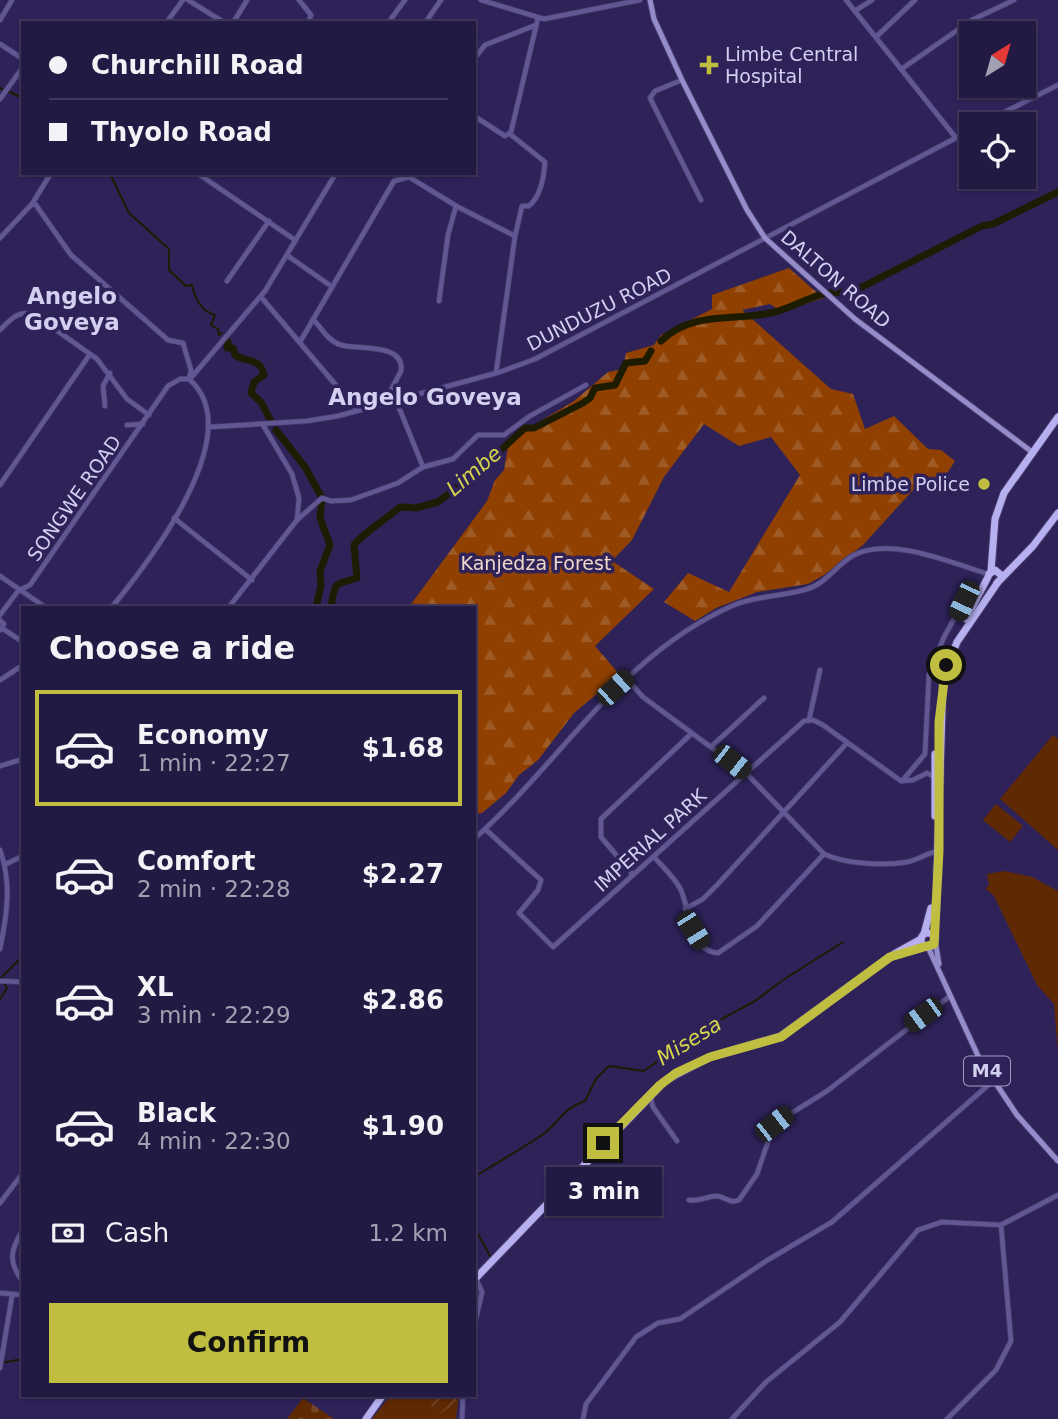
<!DOCTYPE html>
<html lang="en">
<head>
<meta charset="utf-8">
<style>
  body { margin:0; font-family:"DejaVu Sans",sans-serif; background:#2a234a; color:#f1f3f6; height:100vh; display:flex; flex-direction:column; font-size:26px; white-space:nowrap }
  * { box-sizing:border-box; margin:0 }
  p { font-size:23px; color:#a2a1b2 }
  .icon { flex:none; width:38px; height:38px; fill:none; stroke:currentColor; stroke-width:2; stroke-linecap:round; stroke-linejoin:round }
  .map { position:relative; flex:1; overflow:hidden }
  .panel { position:absolute; left:21px; top:606px; width:455px; height:791px; display:flex; flex-direction:column; background:#221a43; border-radius:0px; box-shadow:0 2px 5px #0004,0 0 0 2px #3f385c }
  .panel>* { flex:none }
  .hud { position:absolute; left:21px; top:21px; width:455px; height:154px; border-radius:0px; box-shadow:0 2px 5px #0004,0 0 0 2px #3f385c; display:grid; align-content:center; height:154px; padding:0 28px; background:#221a43 }
  .needle { width:46px; rotate:37deg }
  .fabs { position:absolute; left:959px; top:21px; display:grid; gap:14px }
  .fabs a { display:grid; place-items:center; width:77px; height:77px; border-radius:0px; background:#221a43; box-shadow:0 2px 5px #0004,0 0 0 2px #3f385c; font-size:35px }
  .end { position:absolute; width:32px; height:32px; margin:-16px; border:9px solid #bfbe41; background:#111; box-shadow:0 0 0 4px #111 }
  .from { border-radius:50% }
  .bubble { position:absolute; height:49px; border-radius:0px; background:#221a43; box-shadow:0 2px 5px #0004,0 0 0 2px #3f385c; font-size:23px; font-weight:800; line-height:49px; text-align:center }
  .car { position:absolute; width:21px; height:42px; margin:-21px -10px; border-radius:9px; box-shadow:0 0 5px 2px #0007; background:linear-gradient(#222 24%,#8ab4d8 0 40%,#222 0 76%,#8ab4d8 0 86%,#222 0) }
  .hud b { display:flex; align-items:center; gap:24px; height:66px; font-size:26px }
  .hud b+b { border-top:2px solid #3f385c }
  .hud i { width:18px; height:18px; background:#f1f3f6 }
  ul { padding:0; list-style:none }
  li { display:flex; align-items:center; gap:21px; height:116px; margin:0 14px 10px; padding:0 14px; border:4px solid transparent; border-radius:0px }
  li div { flex:1 }
  li b { display:block; font-size:26px }
  li em { font-style:normal; font-weight:800 }
  li.on { border-color:#bfbe41 }
  li>.icon { width:63px; height:63px; stroke-width:1.5 }
  h2 { padding:0 28px; font-size:32px; line-height:84px }
  .pay { display:flex; align-items:center; gap:18px; height:77px; padding:0 28px; font-size:26px }
  .pay p { margin-inline-start:auto }
  .action { display:flex; gap:14px; margin-top:auto; padding:14px 28px }
  .action a { flex:1; height:80px; border-radius:0px; background:#bfbe41; color:#111; font-size:28px; font-weight:800; line-height:80px; text-align:center }
  .map>svg:first-child { display:block }
  .green { fill:#5f2903 }
  .forest { fill:url(#forest-firs) }
  .cemetery { fill:url(#cemetery-stones) }
  .garden { fill:url(#garden-furrows) }
  .lines { fill:none; stroke-linecap:round; stroke-linejoin:round }
  .stream { stroke:#1d1c00; stroke-width:2 }
  .river { stroke:#1d1c00; stroke-width:7 }
  .minor-casing { stroke:#483b6b; stroke-width:6 }
  .major-casing { stroke:#483b6b; stroke-width:7 }
  .highway-casing { stroke:#483b6b; stroke-width:9 }
  .minor { stroke:#605793; stroke-width:4.5 }
  .major { stroke:#948ccb; stroke-width:5 }
  .highway { stroke:#b6aff0; stroke-width:7 }
  .route { stroke:#bfbe41; stroke-width:9 }
  .poi-dot { fill:#bfbe41; stroke:#2e2259; stroke-width:2.5 }
  .labels { text-anchor:middle; stroke-width:7; stroke-linejoin:round; paint-order:stroke }
  .shield { fill:#2e2259; stroke:#a19bc3; stroke-width:2 }
  .shield-label { font-size:18px; font-weight:bold; fill:#d2cff1 }
  .poi-label { font-size:19px; fill:#d2cff1; stroke:#2e2259; text-anchor:start }
  .street-label { font-size:19px; fill:#d2cff1; stroke:#2e2259 }
  .park-label { font-size:19px; fill:#eed7cb; stroke:#2e2259 }
  .water-label { font-size:21px; font-style:italic; fill:#d5d54b; stroke:#2e2259 }
  .quarter-label { font-size:23px; font-weight:bold; fill:#d2cff1; stroke:#2e2259 }
</style>
</head>
<body>
<div class="map">
<svg width="1058" height="1419" viewBox="0 0 1058 1419">
  <defs>
    <pattern id="forest-firs" width="22" height="20" patternUnits="userSpaceOnUse" patternTransform="scale(1.75)"><rect width="22" height="20" fill="#904000"/><path d="M5 1l3.5 6h-7zM16 11l3.5 6h-7z" fill="#9f5b26"/></pattern>
    <pattern id="cemetery-stones" width="16" height="16" patternUnits="userSpaceOnUse" patternTransform="scale(1.75)"><rect width="16" height="16" fill="#5f2903"/><path d="M2 7V4a2 2 0 0 1 4 0v3zM10 15v-3a2 2 0 0 1 4 0v3z" fill="#754728"/></pattern>
    <pattern id="garden-furrows" width="10" height="10" patternUnits="userSpaceOnUse" patternTransform="scale(1.75)"><rect width="10" height="10" fill="#5f2903"/><path d="M-1 1l2-2M0 10L10 0M9 11l2-2" fill="none" stroke="#754728"/></pattern>
  </defs>
  <rect width="100%" height="100%" fill="#2e2259"/>
  <g class="green">
    <path d="M1053 735 1058 739V850L1000 799Z"/>
    <path d="M996 804 1023 826 1010 842 983 820Z"/>
    <path d="M1005 871 1032 877 1058 891V1053L1054 1004 1037 985 994 896 985 888 989 886 987 874Z"/>
    <path d="M391 1395H459L456 1419H372Z"/>
  </g>
  <path class="forest" d="M789 268 823 298 782 312 770 304 742 310 831 389 853 394 865 429 894 416 928 449 941 450 955 461 938 487 924 478 863 545 824 575 808 584 757 592 716 608 695 621 664 602 688 573 729 592 800 475 771 437 739 446 704 424 664 477 632 540 612 561 654 589 595 646 620 675 574 713 538 760 519 775 506 793 482 813 474 814V607H409L487 501 495 480 504 470 509 440 574 401 608 372 623 369 626 353 654 345 661 335 712 309V295Z"/>
  <path class="cemetery" d="M303 1398 334 1419H287Z"/>
  <path class="garden" d="M456 1395V1403L438 1415H432L431 1399Z"/>
  <g class="lines">
    <g class="stream">
      <path d="M0 88 23 98"/>
      <path d="M106 173 112 178 129 213 169 249V270L186 286 192 285C194 297 202 312 215 315L211 325 218 329 219 335 222 333"/>
      <path d="M0 999 7 988 1 978 23 956"/>
      <path d="M474 1177C496 1163 518 1151 539 1137 561 1123 558 1111 585 1101L596 1079 609 1066 644 1071 665 1056 672 1046 755 1001 783 980 843 942"/>
      <path d="M474 1227 490 1256"/>
      <path d="M1 1363 23 1359"/>
    </g>
    <g class="river">
      <path d="M661 341C693 310 735 322 775 312 799 306 824 286 848 294L982 226 993 224 1058 192"/>
      <path d="M228 342 227 348H233L235 355C247 363 260 357 264 375L254 382 251 393 261 402 272 423"/>
      <path d="M276 430 305 467 322 498 320 518 330 545 320 571 321 586 316 607"/>
      <path d="M331 607C335 581 334 585 357 578L354 545C366 530 386 520 400 507L416 508 438 502 471 477 484 460 501 450 525 428H534L583 403 590 398 595 388 615 385 626 363 645 361 651 351"/>
    </g>
    <defs>
      <g id="minor">
        <path d="M188 0 225 23"/>
        <path d="M299 0 311 15 308 23"/>
        <path d="M481 0 544 19 640 0"/>
        <path d="M846 0 956 138"/>
        <path d="M855 11 872 0"/>
        <path d="M0 20 12 0"/>
        <path d="M166 23 183 0"/>
        <path d="M233 23 247 0"/>
        <path d="M388 23 405 0"/>
        <path d="M425 23 441 0"/>
        <path d="M876 37 915 0"/>
        <path d="M0 44 23 59"/>
        <path d="M474 59 485 45 536 25"/>
        <path d="M903 68 972 20 1014 0"/>
        <path d="M682 80 655 91 650 98 701 200"/>
        <path d="M0 99 23 67"/>
        <path d="M474 116 505 136 511 132 538 18"/>
        <path d="M981 124 1058 85"/>
        <path d="M510 134 545 162C544 177 541 196 529 206H522L515 236"/>
        <path d="M197 173 295 240"/>
        <path d="M32 204 51 173"/>
        <path d="M0 238 32 204 36 205 71 255 168 340 183 343 191 370 189 379"/>
        <path d="M288 256 331 286"/>
        <path d="M227 281 269 221"/>
        <path d="M261 297 357 410"/>
        <path d="M439 301 448 235 456 206"/>
        <path d="M313 319C322 329 328 341 341 345 356 350 405 342 401 371L384 403"/>
        <path d="M0 330C11 319 19 309 35 315L97 359 127 399 149 415"/>
        <path d="M300 342 394 181 409 177 458 207 515 236 496 373"/>
        <path d="M190 379 265 291 336 173"/>
        <path d="M396 400 423 467"/>
        <path d="M105 406 103 386 110 373"/>
        <path d="M127 425 143 424"/>
        <path d="M210 427 307 421 338 416 500 372 535 359 971 130"/>
        <path d="M0 485 90 354"/>
        <path d="M174 518 252 580"/>
        <path d="M297 520 322 498 331 501 351 500 398 483 423 467 453 459 478 435H504L530 416 586 385"/>
        <path d="M0 576 45 607"/>
        <path d="M229 607 297 520 299 498 292 474 263 425"/>
        <path d="M0 615 18 591 30 585 168 386 180 379H189C250 432 149 562 112 607"/>
        <path d="M0 620 4 624 0 630"/>
        <path d="M0 627 23 642"/>
        <path d="M626 678 643 697 746 773 824 854C845 864 884 866 907 862 918 860 927 853 938 851"/>
        <path d="M0 680 23 665"/>
        <path d="M809 720 820 670"/>
        <path d="M712 746 764 698"/>
        <path d="M0 766 23 759"/>
        <path d="M902 781 925 754 929 674 944 637 964 601"/>
        <path d="M485 829 541 880 538 890 519 913 553 947 804 721 813 720 823 725 901 781 913 780 927 773 936 778"/>
        <path d="M474 839C563 760 621 654 734 605 758 595 782 597 807 589 826 584 837 564 854 555 891 536 951 563 988 574"/>
        <path d="M0 850C12 883 7 915 0 949"/>
        <path d="M654 857C663 867 673 876 680 888 690 907 688 951 718 953L757 926 824 854"/>
        <path d="M6 864 23 856"/>
        <path d="M633 875 601 837V819L691 734"/>
        <path d="M685 909 703 899 718 884 847 743"/>
        <path d="M0 981 23 982"/>
        <path d="M650 1095 653 1107 677 1141"/>
        <path d="M689 1200C700 1202 707 1196 717 1196 726 1197 729 1204 739 1200L757 1174 774 1124 827 1091 950 996"/>
        <path d="M0 1203 23 1173"/>
        <path d="M23 1230C10 1250 8 1262 23 1282"/>
        <path d="M0 1293 23 1295"/>
        <path d="M474 1327 482 1292 476 1279"/>
        <path d="M0 1368 12 1296"/>
        <path d="M462 1419 463 1395"/>
        <path d="M583 1419 586 1404 636 1337 658 1323 680 1319 766 1261 832 1222 993 1081"/>
        <path d="M732 1419 766 1382 840 1322 918 1230 942 1222 1001 1225 1058 1195"/>
        <path d="M947 1419 996 1370 1011 1341 1001 1225"/>
      </g>
      <g id="major">
        <path d="M650 0 654 19 682 80 747 210 765 238 855 319 1032 452"/>
        <path d="M935 940 939 964"/>
        <path d="M928 947 979 1058 1017 1115 1058 1161"/>
      </g>
      <g id="highway">
        <path d="M991 571 995 519 1004 493 1058 417"/>
        <path d="M989 574 995 570 1001 575"/>
        <path d="M997 583 1033 546 1058 513"/>
        <path d="M966 619 988 577"/>
        <path d="M935 816V754"/>
        <circle cx="928" cy="940" r="7"/>
        <path d="M924 934 931 908"/>
        <path d="M935 938 943 678 957 642 998 582"/>
        <path d="M474 1280 666 1080 710 1057 781 1036 894 954 921 939"/>
        <path d="M366 1419 383 1395"/>
      </g>
    </defs>
    <use href="#minor" class="minor-casing"/>
    <use href="#major" class="major-casing"/>
    <use href="#highway" class="highway-casing"/>
    <use href="#minor" class="minor"/>
    <use href="#major" class="major"/>
    <use href="#highway" class="highway"/>
  </g>
  <g class="lines">
    <path class="route" d="M603 1143 660 1085 676 1073 710 1057 781 1037 890 957 934 944 939 851V722L946 665"/>
  </g>
  <g class="poi-dot">
    <path d="M705.5 54.5h7v7h7v7h-7v7h-7v-7h-7v-7h7z"/>
    <circle cx="984" cy="484" r="7"/>
  </g>
  <g class="labels">
    <rect class="shield" x="964" y="1056.5" width="46" height="29" rx="5"/>
    <g class="shield-label">
      <text x="987" y="1077">M4</text>
    </g>
    <g class="poi-label">
      <text x="725" y="61">Limbe Central<tspan x="725" dy="22">Hospital</tspan></text>
      <text x="970" y="491" text-anchor="end">Limbe Police</text>
    </g>
    <g class="street-label">
      <text transform="translate(836 279) rotate(41)" y="7">DALTON ROAD</text>
      <text transform="translate(599 309) rotate(-27)" y="7">DUNDUZU ROAD</text>
      <text transform="translate(74 498) rotate(-55)" y="7">SONGWE ROAD</text>
      <text transform="translate(650 840) rotate(-42)" y="7">IMPERIAL PARK</text>
    </g>
    <g class="park-label">
      <text x="536" y="570">Kanjedza Forest</text>
    </g>
    <g class="water-label">
      <text transform="translate(474 471) rotate(-40)" y="7">Limbe</text>
      <text transform="translate(689 1041) rotate(-32)" y="7">Misesa</text>
    </g>
    <g class="quarter-label">
      <text x="72" y="304">Angelo<tspan x="72" dy="26">Goveya</tspan></text>
      <text x="425" y="405">Angelo Goveya</text>
    </g>
  </g>
</svg>
<div class="fabs">
<a><svg class="needle" viewBox="-14 -14 28 28"><path d="M0-13l5 13h-10z" fill="#e53935"/><path d="M0 13l5-13h-10z" fill="#a2a1b2"/></svg></a>
<a><svg class="icon" aria-label="locate" viewBox="0 0 24 24"><circle cx="12" cy="12" r="6"/><path d="M12 2v4M12 18v4M2 12h4M18 12h4"/></svg></a>
</div>
<i class="end from" style="left:946px;top:665px"></i>
<i class="end" style="left:603px;top:1143px"></i>
<div class="bubble" style="left:546px;top:1167px;width:116px">3 min</div>
<i class="car" style="left:964px;top:601px;rotate:205deg"></i>
<i class="car" style="left:615px;top:688px;rotate:48deg"></i>
<i class="car" style="left:732px;top:762px;rotate:128deg"></i>
<i class="car" style="left:693px;top:930px;rotate:148deg"></i>
<i class="car" style="left:923px;top:1015px;rotate:234deg"></i>
<i class="car" style="left:774px;top:1124px;rotate:52deg"></i>
<div class="hud">
<b><i class="from"></i>Churchill Road</b>
<b><i></i>Thyolo Road</b>
</div>
<section class="panel">
<h2>Choose a ride</h2>
<ul>
<li class="on"><svg class="icon" aria-label="car" viewBox="0 0 24 24"><path d="M5 17H2v-5l4-1 3-4h7l3 4 3 1v5h-3M9 17h6M6 11h13"/><circle cx="7" cy="17" r="2"/><circle cx="17" cy="17" r="2"/></svg><div><b>Economy</b><p>1 min · 22:27</p></div><em>$1.68</em></li>
<li><svg class="icon" aria-label="car" viewBox="0 0 24 24"><path d="M5 17H2v-5l4-1 3-4h7l3 4 3 1v5h-3M9 17h6M6 11h13"/><circle cx="7" cy="17" r="2"/><circle cx="17" cy="17" r="2"/></svg><div><b>Comfort</b><p>2 min · 22:28</p></div><em>$2.27</em></li>
<li><svg class="icon" aria-label="car" viewBox="0 0 24 24"><path d="M5 17H2v-5l4-1 3-4h7l3 4 3 1v5h-3M9 17h6M6 11h13"/><circle cx="7" cy="17" r="2"/><circle cx="17" cy="17" r="2"/></svg><div><b>XL</b><p>3 min · 22:29</p></div><em>$2.86</em></li>
<li><svg class="icon" aria-label="car" viewBox="0 0 24 24"><path d="M5 17H2v-5l4-1 3-4h7l3 4 3 1v5h-3M9 17h6M6 11h13"/><circle cx="7" cy="17" r="2"/><circle cx="17" cy="17" r="2"/></svg><div><b>Black</b><p>4 min · 22:30</p></div><em>$1.90</em></li>
</ul>
<div class="pay"><svg class="icon" aria-label="cash" viewBox="0 0 24 24"><path d="M3 7h18v10H3z"/><circle cx="12" cy="12" r="2"/></svg>Cash<p>1.2 km</p></div>
<div class="action"><a>Confirm</a></div>
</section>
</div>
</body>
</html>
